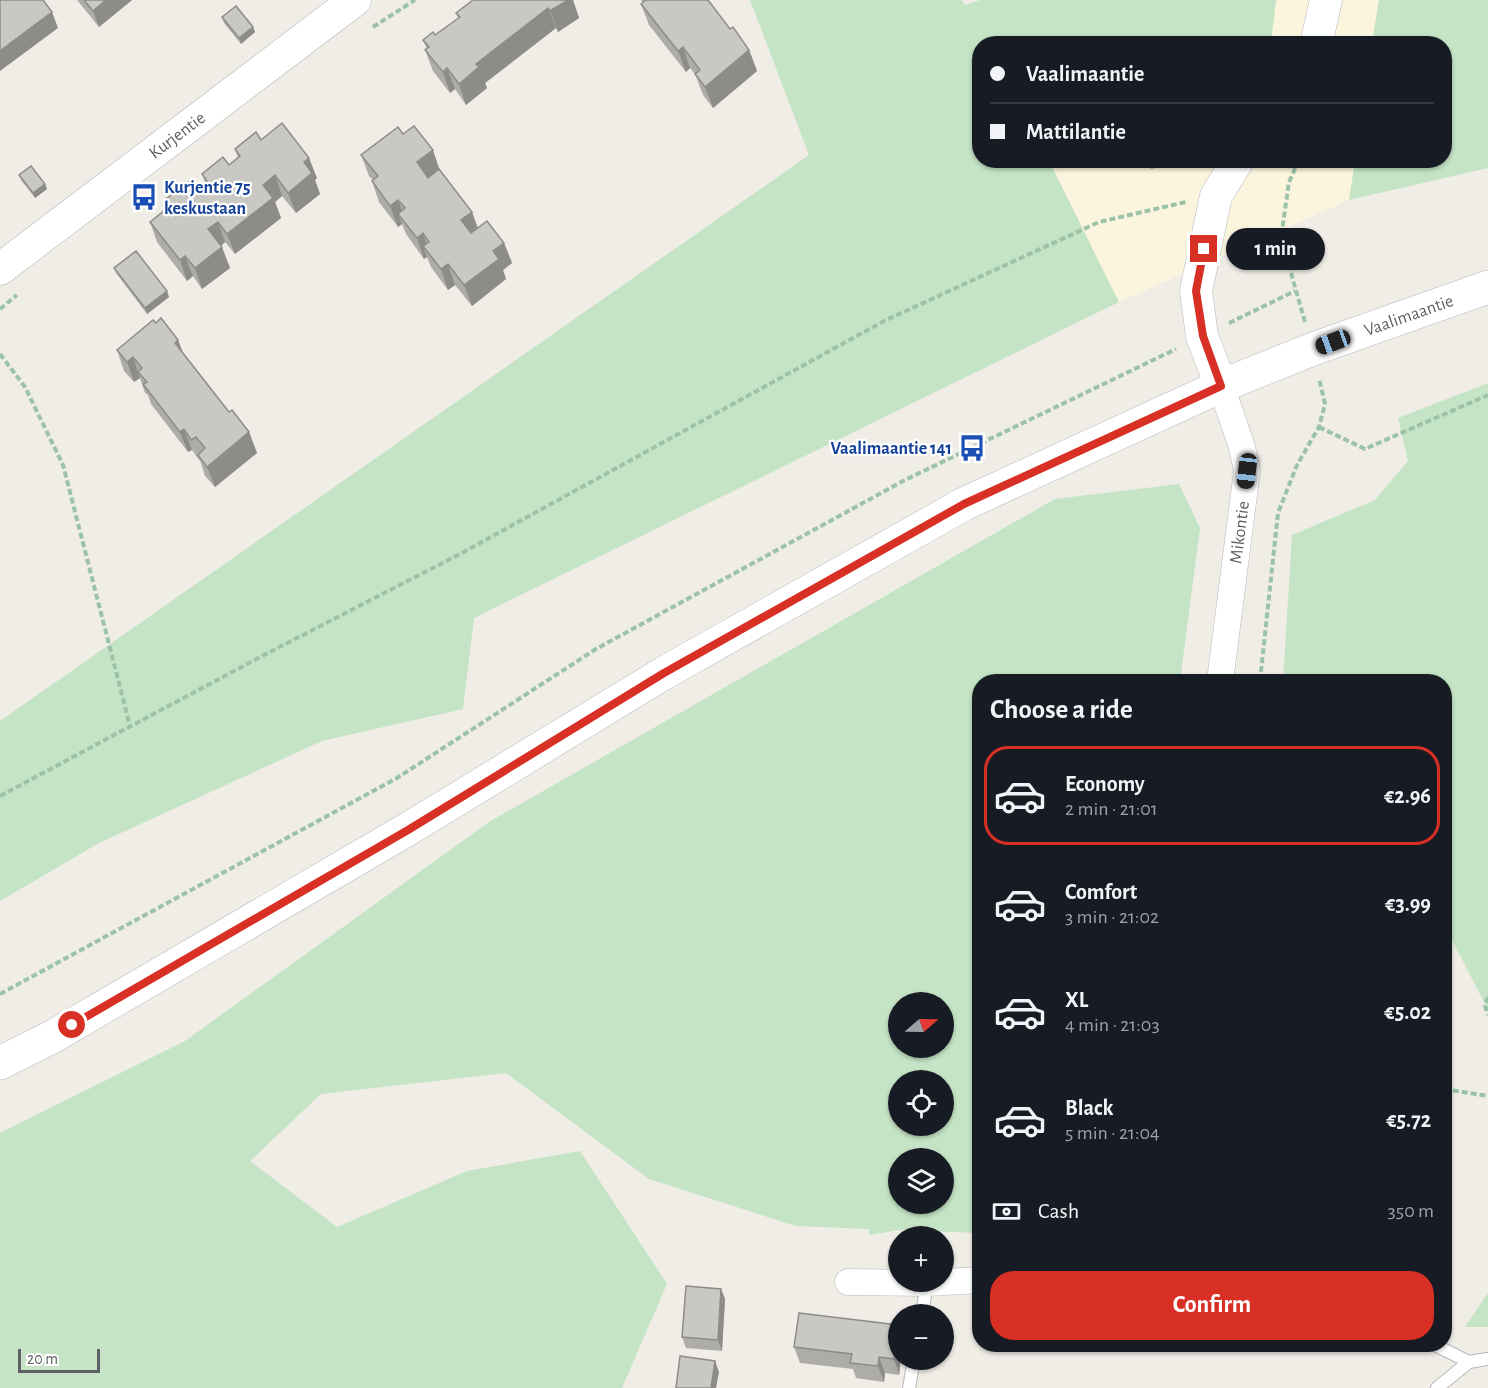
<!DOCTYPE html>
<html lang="en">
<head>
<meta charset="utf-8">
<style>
  body { margin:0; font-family:"Alegreya Sans",sans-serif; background:#242831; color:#f1f3f6; height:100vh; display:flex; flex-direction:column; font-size:22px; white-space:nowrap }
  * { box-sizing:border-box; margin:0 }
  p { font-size:20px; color:#9ea1a6 }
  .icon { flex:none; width:33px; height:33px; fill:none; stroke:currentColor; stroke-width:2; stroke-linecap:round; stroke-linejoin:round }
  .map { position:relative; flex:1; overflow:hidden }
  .details { position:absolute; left:972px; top:674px; width:480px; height:678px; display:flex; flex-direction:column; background:#171b24; border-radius:24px; box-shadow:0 2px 4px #0004 }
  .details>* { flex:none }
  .top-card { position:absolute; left:972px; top:36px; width:480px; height:132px; border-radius:24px; box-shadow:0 2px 4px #0004; display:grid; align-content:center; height:132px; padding:0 18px; background:#171b24 }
  .needle { width:39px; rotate:70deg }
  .fabs { position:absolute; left:888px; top:992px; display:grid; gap:12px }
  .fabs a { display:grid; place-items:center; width:66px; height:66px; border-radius:50%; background:#171b24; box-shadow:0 2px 4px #0004; font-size:30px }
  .scale { position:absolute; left:18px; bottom:15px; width:82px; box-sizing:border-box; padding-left:6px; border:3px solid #5d6065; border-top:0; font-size:16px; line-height:21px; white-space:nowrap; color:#5d6065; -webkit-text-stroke:4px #fff; paint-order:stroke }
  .end { position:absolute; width:27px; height:27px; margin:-14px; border:8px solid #d93025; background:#fff; box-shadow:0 0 0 3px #fff }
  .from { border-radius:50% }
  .bubble { position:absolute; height:42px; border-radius:21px; background:#171b24; box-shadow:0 2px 4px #0004; font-size:20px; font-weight:600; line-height:42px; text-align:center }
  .car { position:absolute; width:18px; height:36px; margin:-18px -9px; border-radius:8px; box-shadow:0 0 4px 2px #0007; background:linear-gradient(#222 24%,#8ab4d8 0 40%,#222 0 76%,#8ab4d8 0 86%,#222 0) }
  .top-card b { display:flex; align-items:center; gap:21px; height:57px; font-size:22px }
  .top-card b+b { border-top:2px solid #363941 }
  .top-card i { width:15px; height:15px; background:#f1f3f6 }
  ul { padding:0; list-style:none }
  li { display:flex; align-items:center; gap:18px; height:99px; margin:0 12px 9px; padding:0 6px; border:3px solid transparent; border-radius:24px }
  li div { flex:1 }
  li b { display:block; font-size:22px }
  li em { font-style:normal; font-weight:600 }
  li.selected { border-color:#d93025 }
  li>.icon { width:54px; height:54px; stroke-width:1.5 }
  h2 { padding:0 18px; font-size:27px; line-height:72px }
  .pay { display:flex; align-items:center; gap:15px; height:66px; padding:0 18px; font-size:22px }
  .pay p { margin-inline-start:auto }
  .action { display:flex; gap:12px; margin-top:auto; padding:12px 18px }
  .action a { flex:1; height:69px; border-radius:24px; background:#d93025; color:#fff; font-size:24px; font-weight:600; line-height:69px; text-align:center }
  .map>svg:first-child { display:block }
  .commercial { fill:#fcf5de }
  .green { fill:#c4e4c5; fill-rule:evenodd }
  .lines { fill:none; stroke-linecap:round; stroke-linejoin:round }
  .service-casing { stroke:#b6b8bb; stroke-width:14 }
  .minor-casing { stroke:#b6b8bb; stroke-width:27 }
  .tertiary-casing { stroke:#b6b8bb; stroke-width:33 }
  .secondary-casing { stroke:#b7b9be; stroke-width:34 }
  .path { stroke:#9cc2a8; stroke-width:4; stroke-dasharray:6 3; stroke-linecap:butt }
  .service { stroke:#fff; stroke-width:12 }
  .minor { stroke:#fff; stroke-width:26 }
  .tertiary { stroke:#fff; stroke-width:32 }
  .secondary { stroke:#fff; stroke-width:33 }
  .wall { fill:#aeaca7 }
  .shaded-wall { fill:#8d8c88 }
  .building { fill:#cac8c2; stroke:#8d8c88; stroke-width:1.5 }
  .route { stroke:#d93025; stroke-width:8 }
  .labels { text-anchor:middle; stroke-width:4.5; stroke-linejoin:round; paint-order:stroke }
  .street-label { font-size:18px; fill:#5d6065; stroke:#fff }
  .transit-label { font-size:18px; font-weight:bold; fill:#164399; stroke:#fff; text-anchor:start }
</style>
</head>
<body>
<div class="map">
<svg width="1488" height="1388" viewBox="0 0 1488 1388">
  <rect width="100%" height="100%" fill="#efede6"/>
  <g class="commercial">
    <path d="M1276 0H1379L1372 43 1271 44Z"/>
    <path d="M1054 160 1355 161 1349 200 1119 302 1050 162Z"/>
  </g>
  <g class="green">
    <path d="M750 0H962L965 5 980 0H1276L1271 43 980 44V160L1054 161 1050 163 1119 302 474 618 463 709 322 741 99 843 0 901V721L809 155Z"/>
    <path d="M1379 0H1488V168L1349 200 1355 161 1444 160V44L1372 43Z"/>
    <path d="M1488 383V1010L1445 926 1444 681H1283L1292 535 1375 500 1408 461 1398 418Z"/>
    <path d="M1179 484 1200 528 1180 681H980L979 1233 899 1230 869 1235V1229L796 1226 649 1179 506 1073 321 1094 250 1161 337 1227 467 1171 580 1151 667 1284 622 1388H0V1133L185 1041 489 822 1055 499ZM898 1002H944V1047H898ZM898 1080H944V1125H898ZM898 1158H944V1203H898Z"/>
    <path d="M1488 1293V1327H1465Z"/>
  </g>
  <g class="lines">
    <defs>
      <g id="service">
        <path d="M922 1314 927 1283"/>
        <path d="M1433 1344 1469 1362"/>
        <path d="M909 1388 914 1359"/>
        <path d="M1437 1388 1469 1362 1488 1359"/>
      </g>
      <g id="minor">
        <path id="s1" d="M1220 681 1247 471 1242 447 1221 386"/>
        <path d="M848 1282 927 1283 980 1280"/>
      </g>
      <g id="tertiary">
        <path d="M1316 44 1326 0"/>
        <path id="s2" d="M0 269 355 0"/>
        <path d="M1221 386 1202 336 1196 291 1216 196 1238 160"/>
      </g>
      <g id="secondary">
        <path id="s3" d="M0 1063 52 1037 408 829 664 673 964 504 1221 386 1313 349 1488 287"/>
      </g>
    </defs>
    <use href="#service" class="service-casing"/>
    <use href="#minor" class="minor-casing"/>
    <use href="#tertiary" class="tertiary-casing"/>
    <use href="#secondary" class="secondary-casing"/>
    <g class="path">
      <path d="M373 27 415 0"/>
      <path d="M1299 160 1289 182 1281 238 1305 322"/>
      <path d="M0 309 17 295"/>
      <path d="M1229 323 1295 291"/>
      <path d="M0 354 25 387 63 465 130 726"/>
      <path d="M1319 427 1365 449 1488 395"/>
      <path d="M1260 681 1278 513 1297 465 1319 427 1325 404 1319 378"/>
      <path d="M0 796 262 656 460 554 884 321 1099 222 1186 202"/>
      <path d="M0 994 397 778 596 649 905 480 1176 349"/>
      <path d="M1488 997 1485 1006 1488 1015"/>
      <path d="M1444 1089 1488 1096"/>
    </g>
    <use href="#service" class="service"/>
    <use href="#minor" class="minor"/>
    <use href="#tertiary" class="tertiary"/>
    <use href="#secondary" class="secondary"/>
  </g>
  <g class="wall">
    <path d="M77 0H132L99 27Z"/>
    <path d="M473 0H573L579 18 558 32 556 28 485 83 487 88 466 105 455 89 450 93 433 71 425 50 427 49 423 40 435 35 458 18 456 13Z"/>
    <path d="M641 0H708L730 29 749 50 757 71 713 108 703 95 695 74 690 68 686 72 649 25 641 4 643 3Z"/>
    <path d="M222 17 253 27 255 32 241 44 224 23Z"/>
    <path d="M261 140 317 178 315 180 320 194 296 213 282 196 275 202 281 218 235 254 225 242 221 246 230 268 202 289 193 276 187 281 157 242 150 222 169 207 166 199 196 189 205 182 202 174 229 165 238 158 235 149Z"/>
    <path d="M361 155 440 170 472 212 478 228 504 243 512 263 503 270 506 279 472 306 455 285 448 290 431 267 427 257 424 259 406 234 402 224 398 227 379 202 372 181 373 180 369 176Z"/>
    <path d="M1148 160H1173L1174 164 1151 169Z"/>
    <path d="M19 175 45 184 47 189 35 198 21 180Z"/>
    <path d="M114 268 169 297 147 314 116 273Z"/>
    <path d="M156 323 178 340 183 353 229 412 249 432 257 453 215 487 205 476 200 460H199L192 450 188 452 151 404 148 395 145 393 140 378 134 382 124 371 117 350Z"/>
    <path d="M721 1289 725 1299 722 1351 686 1348 682 1337Z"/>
    <path d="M794 1347 901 1359 899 1375 885 1373 884 1382 856 1378 853 1369 800 1363Z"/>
  </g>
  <g class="shaded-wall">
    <path d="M106 0H132L99 27 93 11Z"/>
    <path d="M568 0H573L579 18 558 32 550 11Z"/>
    <path d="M548 8 556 28 485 83 487 88 466 105 459 84 476 64Z"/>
    <path d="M52 12 58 28 0 71V51Z"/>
    <path d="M253 27 255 32 241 44 239 38Z"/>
    <path d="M683 47 690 68 686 72 678 51Z"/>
    <path d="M749 50 757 71 713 108 705 87Z"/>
    <path d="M447 68 455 89 450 93 443 72Z"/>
    <path d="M433 150 440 171 424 183 417 162Z"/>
    <path d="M309 158 317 178 315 180 320 194 296 213 288 193 304 162Z"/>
    <path d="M275 175 282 196 275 202 281 218 235 254 227 234 263 185Z"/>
    <path d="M45 184 47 189 35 198 33 193Z"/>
    <path d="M398 200 406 221 398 214 402 224 398 227 390 206Z"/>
    <path d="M472 212 479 232 468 241 461 220Z"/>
    <path d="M218 222 225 242 216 250 208 229Z"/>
    <path d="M423 233 430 254 423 246 427 257 424 259 417 238Z"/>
    <path d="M504 243 512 263 503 270 506 279 472 306 464 285 493 251Z"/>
    <path d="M222 247 230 268 202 289 195 268Z"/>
    <path d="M185 256 193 276 187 281 180 260Z"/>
    <path d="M448 264 455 285 448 290 441 269Z"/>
    <path d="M167 291 169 297 147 314 145 308Z"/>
    <path d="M178 340 186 361 175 343Z"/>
    <path d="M133 357 140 378 134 382 127 362Z"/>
    <path d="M184 429 192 450 188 452 180 432Z"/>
    <path d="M249 432 257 453 215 487 207 467Z"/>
    <path d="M721 1289 725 1299 722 1351 718 1340Z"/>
    <path d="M898 1325V1359H901L899 1375 894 1359Z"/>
    <path d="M879 1357 885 1373 884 1382 878 1366Z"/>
    <path d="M715 1361 719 1372 716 1388H711Z"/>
  </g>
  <g class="building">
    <path d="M0 0H43L52 12 0 51Z"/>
    <path d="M84 0H106L93 11Z"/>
    <path d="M473 0H568L550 11 548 8 476 64 479 67 459 84 447 68 443 72 425 50 429 47 423 40 433 32 435 35 460 17 456 13Z"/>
    <path d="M646 0H708L730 29 733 27 749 50 705 87 695 74 700 70 683 47 678 51 641 4Z"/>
    <path d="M236 6 253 27 239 38 222 17Z"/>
    <path d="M282 123 309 158 304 162 312 173 288 193 275 175 263 185 273 198 227 234 218 222 208 229 222 247 195 268 185 256 180 260 150 222 171 205 166 199 190 181 196 189 207 181 202 174 223 157 229 165 240 156 235 149 256 132 261 140Z"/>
    <path d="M414 126 433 150 417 162 428 178 439 169 472 212 461 220 471 233 487 221 504 243 493 251 499 259 464 285 448 264 441 269 423 246 429 242 423 233 417 238 398 214 405 208 398 200 390 206 372 181 378 176 361 155 398 127 403 134Z"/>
    <path d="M1148 160H1163L1149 164Z"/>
    <path d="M31 166 45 184 33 193 19 175Z"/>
    <path d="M136 251 167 291 145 308 114 268Z"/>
    <path d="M161 318 178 340 175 343 229 412 232 410 249 432 207 467 198 455 205 448 196 437 191 440 184 429 180 432 143 384 147 382 138 372 142 368 133 357 127 362 117 350 153 320 156 323Z"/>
    <path d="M686 1286 721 1289 718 1340 682 1337Z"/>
    <path d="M799 1313 898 1325 894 1359 879 1357 878 1366 850 1363 852 1354 794 1347Z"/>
    <path d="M680 1356 715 1361 711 1388H676Z"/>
  </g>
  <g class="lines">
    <path class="route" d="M72 1025 408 830 664 673 964 504 1221 386 1203 336 1196 291 1204 249"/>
  </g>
  <defs>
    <symbol id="bus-bare" viewBox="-9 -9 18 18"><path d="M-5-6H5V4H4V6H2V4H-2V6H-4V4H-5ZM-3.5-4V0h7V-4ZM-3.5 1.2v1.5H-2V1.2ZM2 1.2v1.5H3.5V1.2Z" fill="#1a4fb4" stroke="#fff" stroke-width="2.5" paint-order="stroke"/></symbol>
  </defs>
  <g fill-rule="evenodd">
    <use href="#bus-bare" x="125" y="178" width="38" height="38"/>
    <use href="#bus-bare" x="953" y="429" width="38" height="38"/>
  </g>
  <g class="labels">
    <g class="street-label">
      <text dy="6" stroke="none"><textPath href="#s2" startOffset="222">Kurjentie</textPath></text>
      <text dy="6" stroke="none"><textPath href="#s3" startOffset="1598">Vaalimaantie</textPath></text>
      <text dy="6" stroke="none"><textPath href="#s1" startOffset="150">Mikontie</textPath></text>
    </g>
    <g class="transit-label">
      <text x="164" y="193">Kurjentie 75<tspan x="164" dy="21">keskustaan</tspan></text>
      <text x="952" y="454" text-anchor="end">Vaalimaantie 141</text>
    </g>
  </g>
</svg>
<div class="fabs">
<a><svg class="needle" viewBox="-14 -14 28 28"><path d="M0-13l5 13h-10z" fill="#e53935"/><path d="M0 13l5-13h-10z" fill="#9ea1a6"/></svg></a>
<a><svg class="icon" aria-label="locate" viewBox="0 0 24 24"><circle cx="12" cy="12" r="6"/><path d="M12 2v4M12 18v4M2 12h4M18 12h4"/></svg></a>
<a><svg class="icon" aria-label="layers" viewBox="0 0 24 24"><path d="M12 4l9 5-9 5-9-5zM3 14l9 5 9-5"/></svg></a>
<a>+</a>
<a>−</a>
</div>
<div class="scale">20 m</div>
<i class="end from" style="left:72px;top:1025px"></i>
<i class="end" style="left:1204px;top:249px"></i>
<div class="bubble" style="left:1226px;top:228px;width:99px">1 min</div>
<i class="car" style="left:1333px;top:342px;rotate:250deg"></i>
<i class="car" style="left:1247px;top:471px;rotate:187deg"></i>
<div class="top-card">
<b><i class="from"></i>Vaalimaantie</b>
<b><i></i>Mattilantie</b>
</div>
<section class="details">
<h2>Choose a ride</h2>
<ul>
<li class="selected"><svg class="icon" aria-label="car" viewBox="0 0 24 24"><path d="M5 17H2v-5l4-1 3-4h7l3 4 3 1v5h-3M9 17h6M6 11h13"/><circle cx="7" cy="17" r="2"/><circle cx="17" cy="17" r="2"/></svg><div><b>Economy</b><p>2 min · 21:01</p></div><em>€2.96</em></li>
<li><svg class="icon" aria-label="car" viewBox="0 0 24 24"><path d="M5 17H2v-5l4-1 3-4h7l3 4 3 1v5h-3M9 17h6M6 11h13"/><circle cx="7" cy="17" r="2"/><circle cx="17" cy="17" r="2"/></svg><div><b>Comfort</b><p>3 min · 21:02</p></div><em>€3.99</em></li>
<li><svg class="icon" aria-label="car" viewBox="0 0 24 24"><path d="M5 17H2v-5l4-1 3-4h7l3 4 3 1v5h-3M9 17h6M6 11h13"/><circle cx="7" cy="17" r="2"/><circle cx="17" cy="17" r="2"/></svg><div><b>XL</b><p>4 min · 21:03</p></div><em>€5.02</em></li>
<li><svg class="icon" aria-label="car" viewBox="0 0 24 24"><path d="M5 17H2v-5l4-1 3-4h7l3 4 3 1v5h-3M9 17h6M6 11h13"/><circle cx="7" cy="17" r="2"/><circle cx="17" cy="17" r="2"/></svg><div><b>Black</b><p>5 min · 21:04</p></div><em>€5.72</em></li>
</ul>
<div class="pay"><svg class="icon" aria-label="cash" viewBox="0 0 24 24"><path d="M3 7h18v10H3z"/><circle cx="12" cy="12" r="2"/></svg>Cash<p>350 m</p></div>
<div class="action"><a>Confirm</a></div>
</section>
</div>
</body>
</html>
